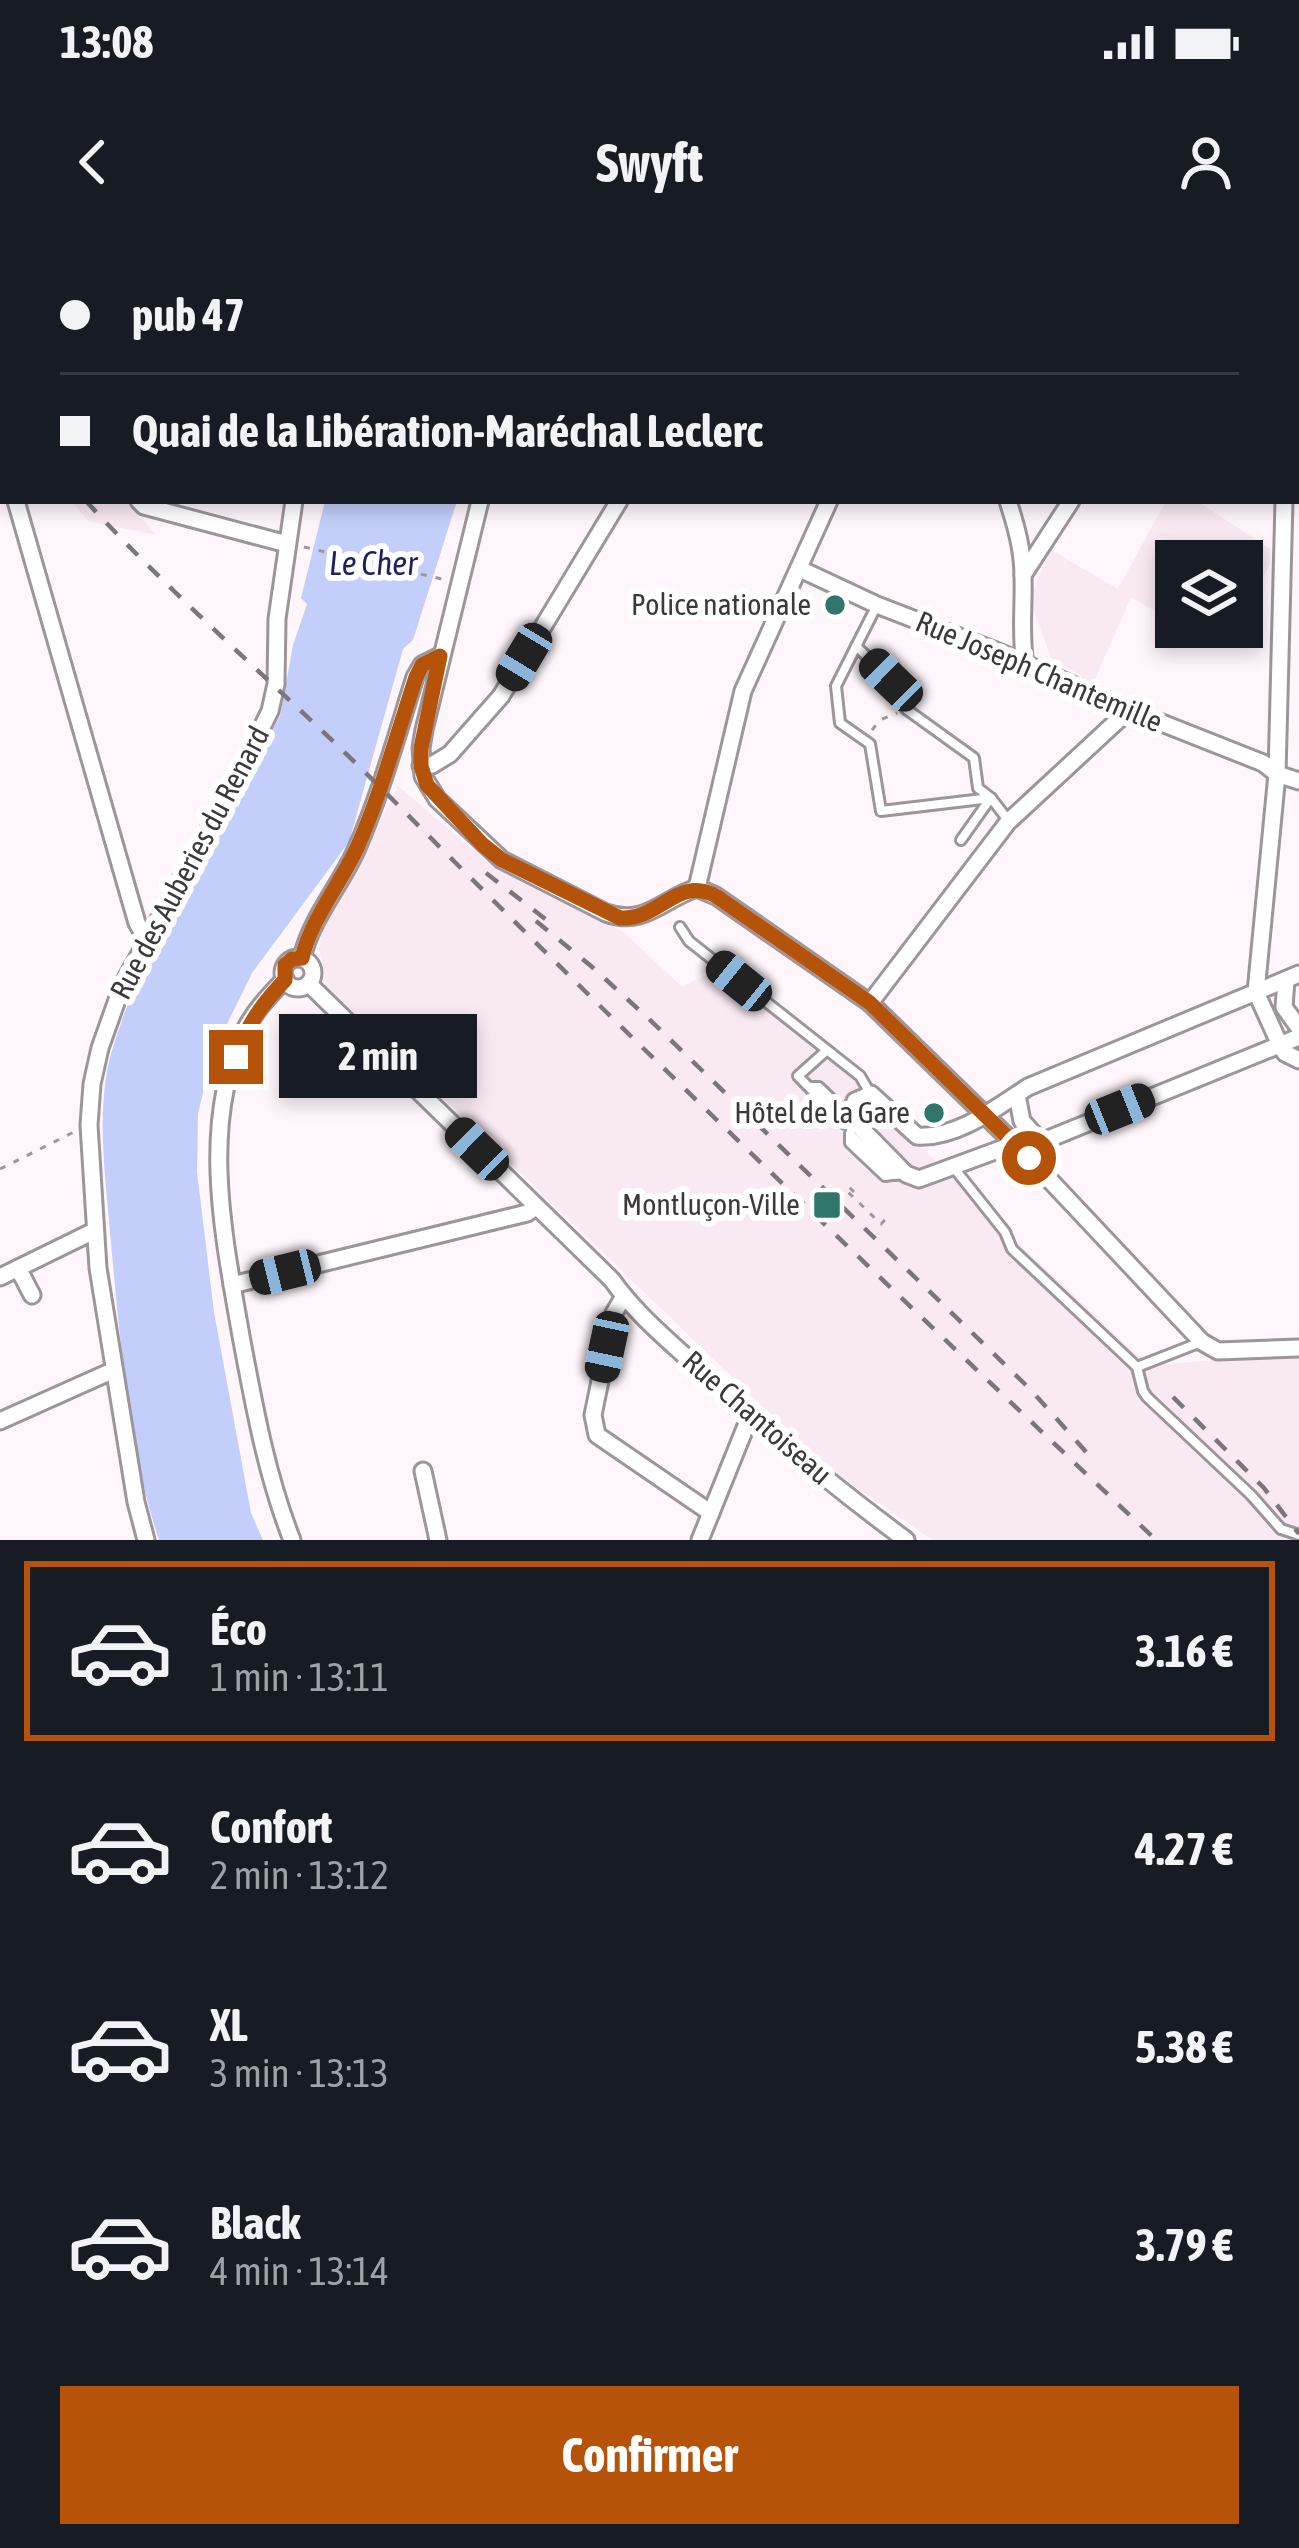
<!DOCTYPE html>
<html lang="fr">
<head>
<meta charset="utf-8">
<style>
  body { margin:0; font-family:"Asap Condensed",sans-serif; background:#20242c; color:#f1f3f6; height:100vh; display:flex; flex-direction:column; font-size:45px; white-space:nowrap }
  * { box-sizing:border-box; margin:0 }
  p { font-size:39px; color:#9ea1a6 }
  .icon { flex:none; width:66px; height:66px; fill:none; stroke:currentColor; stroke-width:2; stroke-linecap:round; stroke-linejoin:round }
  .map { position:relative; height:1300px; overflow:hidden }
  .drawer { display:flex; flex-direction:column; background:#171b24; flex:1 }
  .drawer>* { flex:none }
  .guide { position:absolute; left:0px; top:0px; width:1299px; height:264px; box-shadow:0 6px 18px #0003; display:grid; align-content:center; height:264px; padding:0 60px; background:#171b24 }
  .controls { position:absolute; left:1155px; top:300px; display:grid; gap:24px }
  .controls a { display:grid; place-items:center; width:108px; height:108px; border-radius:0px; background:#171b24; box-shadow:0 6px 18px #0003; font-size:60px }
  .end { position:absolute; width:54px; height:54px; margin:-27px; border:15px solid #b45309; background:#fff; box-shadow:0 0 0 6px #fff }
  .from { border-radius:50% }
  .bubble { position:absolute; height:84px; border-radius:0px; background:#171b24; box-shadow:0 6px 18px #0003; font-size:39px; font-weight:700; line-height:84px; text-align:center }
  .car { position:absolute; width:36px; height:72px; margin:-36px -18px; border-radius:15px; box-shadow:0 0 9px 3px #0007; background:linear-gradient(#222 24%,#8ab4d8 0 40%,#222 0 76%,#8ab4d8 0 86%,#222 0) }
  .guide b { display:flex; align-items:center; gap:42px; height:114px; font-size:45px }
  .guide b+b { border-top:3px solid #363941 }
  .guide i { width:30px; height:30px; background:#f1f3f6 }
  ul { padding:21px 0 0; list-style:none }
  li { display:flex; align-items:center; gap:36px; height:180px; margin:0 24px 18px; padding:0 36px; border:6px solid transparent; border-radius:0px }
  li div { flex:1 }
  li b { display:block; font-size:45px }
  li em { font-style:normal; font-weight:700 }
  li.on { border-color:#b45309 }
  li>.icon { width:108px; height:108px; stroke-width:1.5 }
  .cta { display:flex; gap:24px; margin-top:auto; padding:24px 60px }
  .cta a { flex:1; height:138px; border-radius:0px; background:#b45309; color:#fff; font-size:48px; font-weight:700; line-height:138px; text-align:center }
  .status { display:flex; justify-content:space-between; align-items:center; height:84px; padding:0 60px; background:#171b24; direction:ltr }
  .status svg { height:33px; fill:currentColor }
  header { display:flex; justify-content:space-between; align-items:center; height:156px; padding:0 60px; background:#171b24; font-size:54px; font-weight:700 }
  .map>svg:first-child { display:block }
  .built { fill:#f8e9f3 }
  .water { fill:#c4cefb }
  .lines { fill:none; stroke-linecap:round; stroke-linejoin:round }
  .service-casing { stroke:#9c959a; stroke-width:14 }
  .minor-casing { stroke:#9c959a; stroke-width:21 }
  .primary-casing { stroke:#9c959a; stroke-width:30 }
  .path { stroke:#9c979a; stroke-width:3; stroke-dasharray:6 9; stroke-linecap:butt }
  .service { stroke:#fff; stroke-width:8 }
  .minor { stroke:#fff; stroke-width:15 }
  .primary { stroke:#fff; stroke-width:24 }
  .rail { stroke:#7b7679; stroke-width:4.5; stroke-dasharray:15 15; stroke-linecap:butt }
  .route { stroke:#b45309; stroke-width:15 }
  .poi-dot { fill:#30766b; stroke:#fff; stroke-width:4.5 }
  .labels { text-anchor:middle; stroke-width:12; stroke-linejoin:round; paint-order:stroke }
  .poi-label { font-size:30px; fill:#3c393b; stroke:#fff; text-anchor:end }
  .street-label { font-size:30px; fill:#3c393b; stroke:#fff }
  .water-label { font-size:33px; font-style:italic; fill:#1e2160; stroke:#fff }
</style>
</head>
<body>
<div class="status"><b>13:08</b><svg viewBox="0 0 49 12"><path d="M0 12V9h3v3zM5 12V6h3v6zM10 12V3h3v9zM15 12V0h3v12zM26 1h20v11H26zM47 4h2v5h-2z"/></svg></div>
<header><svg class="icon" aria-label="back" viewBox="0 0 24 24"><path d="M15 5l-7 7 7 7"/></svg>Swyft<svg class="icon" aria-label="person" viewBox="0 0 24 24"><circle cx="12" cy="8" r="4"/><path d="M4 21q1-7 8-7t8 7"/></svg></header>
<div class="map">
<svg width="1299" height="1300" viewBox="0 0 1299 1300">
  <rect width="100%" height="100%" fill="#fef6fb"/>
  <g class="built">
    <path d="M72 261H127L156 295 88 281Z"/>
    <path d="M1166 261H1197L1270 309V324L1242 376V321H1176V383L1131 357 1093 443 1051 418 1033 369 1032 353 1051 310 1118 349Z"/>
    <path d="M398 546 495 628 624 692 682 747 716 730 822 808 1019 1004 1137 1115 1164 1124 1299 1114V1300H932L820 1222 327 746 319 708 321 695Z"/>
  </g>
  <path class="water" d="M325 261H457L413 400 403 409 349 602 252 733 211 817 198 874 197 932 214 1072 251 1273 263 1300H159C128 1207 119 1090 110 992 106 943 99 894 105 845 108 817 118 792 127 766L280 476 293 405 307 364 301 358Z"/>
  <g class="lines">
    <defs>
      <g id="service">
        <path d="M153 0 155 3"/>
        <path d="M876 367 836 446 840 483 870 504 881 571 991 558"/>
        <path d="M856 406 891 440 898 452"/>
        <path d="M906 469 974 518 978 548 991 558 1008 580"/>
        <path d="M961 600 990 559"/>
        <path d="M680 687 689 701 860 836 870 853"/>
        <path d="M826 811 798 836 845 884 853 882 850 894 894 935 906 934"/>
        <path d="M810 847H819L850 877"/>
        <path d="M850 895V903L885 936 892 935"/>
        <path d="M954 928 1005 992 1012 1009 1137 1127 1201 1102"/>
        <path d="M1137 1127 1143 1151 1147 1157 1251 1255 1281 1289 1299 1295"/>
      </g>
      <g id="minor">
        <path d="M351 3 352 0"/>
        <path d="M0 63 3 69"/>
        <path d="M0 207 3 217"/>
        <path d="M16 261 137 683 148 702"/>
        <path d="M139 261 144 266 287 304"/>
        <path d="M480 261 424 490 421 508 423 536 437 559 502 620 606 673C645 687 662 659 697 648L716 656 870 763 1029 918 1202 1102 1218 1111 1299 1108"/>
        <path d="M1008 261C1016 286 1023 310 1023 337 1024 366 1020 395 1025 424"/>
        <path d="M1284 261 1277 534 1256 752 1280 805 1285 813 1299 820"/>
        <path d="M800 329 877 365 1001 413 1129 470 1263 523 1277 534 1299 541"/>
        <path d="M1023 335 1071 261"/>
        <path d="M421 526 432 525 450 514 501 456 619 261"/>
        <path d="M697 648 743 451 829 261"/>
        <circle cx="298" cy="733" r="15"/>
        <path d="M302 718C311 678 341 645 357 608 381 553 397 494 415 437L422 425 440 416"/>
        <path d="M1299 734 1028 847C996 868 956 899 917 896L871 854 855 861 850 877 906 934 919 939 1006 907 1041 902 1299 797"/>
        <path d="M285 739C270 755 255 770 245 790 199 884 224 998 241 1096 254 1165 266 1234 292 1300"/>
        <path d="M1286 740 1284 767 1299 788"/>
        <path d="M309 744 612 1040C635 1073 667 1099 697 1127 764 1189 833 1246 906 1300"/>
        <path d="M870 763 1008 582 1129 470"/>
        <path d="M1017 855 1022 881 1041 902"/>
        <path d="M18 1028 32 1055"/>
        <path d="M0 1037 94 991"/>
        <path d="M232 1045 527 973 536 967"/>
        <path d="M624 1056 614 1073 593 1175 597 1195 711 1273"/>
        <path d="M0 1181 114 1130"/>
        <path d="M423 1231 438 1300"/>
        <path d="M146 1300 136 1262 98 1028 89 885 92 844 100 808 122 746 233 546 270 471 276 444 277 379 294 261"/>
        <path d="M700 1300 750 1176"/>
      </g>
      <g id="primary">
        <path d="M566 0 568 3"/>
        <path d="M1296 76 1299 75"/>
      </g>
    </defs>
    <use href="#service" class="service-casing"/>
    <use href="#minor" class="minor-casing"/>
    <use href="#primary" class="primary-casing"/>
    <g class="path">
      <path d="M1088 0 1094 3"/>
      <path d="M687 3 721 0"/>
      <path d="M832 3 866 0"/>
      <path d="M962 3 994 0"/>
      <path d="M1058 3 1059 0"/>
      <path d="M304 307 446 340"/>
      <path d="M872 490 880 480 897 473"/>
      <path d="M0 929 74 892"/>
      <path d="M854 952 849 947 846 950 881 984 884 981 880 978"/>
    </g>
    <use href="#service" class="service"/>
    <use href="#minor" class="minor"/>
    <use href="#primary" class="primary"/>
    <g class="rail">
      <path d="M0 106 3 111"/>
      <path d="M0 142 3 147"/>
      <path d="M86 261C182 366 292 458 392 559 642 811 898 1056 1156 1300"/>
      <path d="M486 633 553 685"/>
      <path d="M536 681 591 726 648 778 1030 1149 1096 1223"/>
      <path d="M1173 1157 1264 1248 1299 1294"/>
    </g>
  </g>
  <g class="lines">
    <path class="route" d="M236 817C247 785 262 764 285 740V725L292 719 302 718C311 679 340 645 357 608 381 554 397 494 416 437L422 425 440 416 421 508V526L427 545 483 605 502 620 620 678C661 680 677 635 716 656L870 763 1029 918"/>
  </g>
  <g class="poi-dot">
    <circle cx="835" cy="365" r="12"/>
    <circle cx="934" cy="873" r="12"/>
    <rect x="812" y="950" width="30" height="30" rx="6"/>
  </g>
  <g class="labels">
    <g class="poi-label">
      <text x="811" y="375">Police nationale</text>
      <text x="910" y="883">Hôtel de la Gare</text>
      <text x="800" y="975">Montluçon-Ville</text>
    </g>
    <g class="street-label">
      <text transform="translate(1039 432) rotate(23)" y="10">Rue Joseph Chantemille</text>
      <text transform="translate(190 623) rotate(-62)" y="10">Rue des Auberies du Renard</text>
      <text transform="translate(757 1178) rotate(41)" y="10">Rue Chantoiseau</text>
    </g>
    <g class="water-label">
      <text x="373" y="335">Le Cher</text>
    </g>
  </g>
</svg>
<div class="controls">
<a><svg class="icon" aria-label="layers" viewBox="0 0 24 24"><path d="M12 4l9 5-9 5-9-5zM3 14l9 5 9-5"/></svg></a>
</div>
<i class="end from" style="left:1029px;top:918px"></i>
<i class="end" style="left:236px;top:817px"></i>
<div class="bubble" style="left:279px;top:774px;width:198px">2 min</div>
<i class="car" style="left:524px;top:417px;rotate:211deg"></i>
<i class="car" style="left:891px;top:440px;rotate:314deg"></i>
<i class="car" style="left:739px;top:741px;rotate:309deg"></i>
<i class="car" style="left:1120px;top:869px;rotate:68deg"></i>
<i class="car" style="left:477px;top:909px;rotate:314deg"></i>
<i class="car" style="left:285px;top:1032px;rotate:256deg"></i>
<i class="car" style="left:607px;top:1107px;rotate:192deg"></i>
<div class="guide">
<b><i class="from"></i>pub 47</b>
<b><i></i>Quai de la Libération-Maréchal Leclerc</b>
</div>
</div>
<section class="drawer">
<ul>
<li class="on"><svg class="icon" aria-label="car" viewBox="0 0 24 24"><path d="M5 17H2v-5l4-1 3-4h7l3 4 3 1v5h-3M9 17h6M6 11h13"/><circle cx="7" cy="17" r="2"/><circle cx="17" cy="17" r="2"/></svg><div><b>Éco</b><p>1 min · 13:11</p></div><em>3.16 €</em></li>
<li><svg class="icon" aria-label="car" viewBox="0 0 24 24"><path d="M5 17H2v-5l4-1 3-4h7l3 4 3 1v5h-3M9 17h6M6 11h13"/><circle cx="7" cy="17" r="2"/><circle cx="17" cy="17" r="2"/></svg><div><b>Confort</b><p>2 min · 13:12</p></div><em>4.27 €</em></li>
<li><svg class="icon" aria-label="car" viewBox="0 0 24 24"><path d="M5 17H2v-5l4-1 3-4h7l3 4 3 1v5h-3M9 17h6M6 11h13"/><circle cx="7" cy="17" r="2"/><circle cx="17" cy="17" r="2"/></svg><div><b>XL</b><p>3 min · 13:13</p></div><em>5.38 €</em></li>
<li><svg class="icon" aria-label="car" viewBox="0 0 24 24"><path d="M5 17H2v-5l4-1 3-4h7l3 4 3 1v5h-3M9 17h6M6 11h13"/><circle cx="7" cy="17" r="2"/><circle cx="17" cy="17" r="2"/></svg><div><b>Black</b><p>4 min · 13:14</p></div><em>3.79 €</em></li>
</ul>
<div class="cta"><a>Confirmer</a></div>
</section>
</body>
</html>
